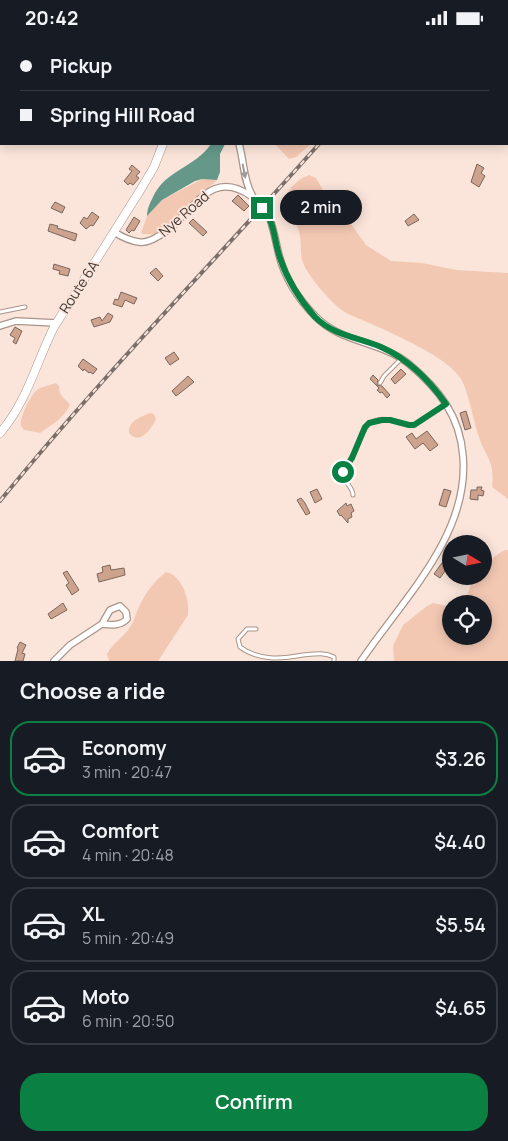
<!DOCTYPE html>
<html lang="en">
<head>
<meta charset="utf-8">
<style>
  body { margin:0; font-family:Manrope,sans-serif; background:#20242c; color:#f1f3f6; height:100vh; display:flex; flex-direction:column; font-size:19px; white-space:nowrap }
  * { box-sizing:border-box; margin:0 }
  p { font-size:16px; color:#9ea1a6 }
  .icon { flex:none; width:28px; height:28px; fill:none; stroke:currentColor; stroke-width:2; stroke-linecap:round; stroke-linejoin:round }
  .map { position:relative; height:626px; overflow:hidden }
  .drawer { display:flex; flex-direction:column; background:#171b24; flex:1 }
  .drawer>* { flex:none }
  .guide { position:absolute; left:0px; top:0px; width:509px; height:110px; box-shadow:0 2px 12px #0003; display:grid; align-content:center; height:110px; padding:0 20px; background:#171b24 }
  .needle { width:32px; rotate:100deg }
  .fabs { position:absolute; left:442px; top:500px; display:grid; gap:10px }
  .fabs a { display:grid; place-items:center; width:50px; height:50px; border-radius:50%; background:#171b24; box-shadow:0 2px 12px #0003; font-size:25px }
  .end { position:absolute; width:22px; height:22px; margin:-11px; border:6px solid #0b8043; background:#fff; box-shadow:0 0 0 2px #fff }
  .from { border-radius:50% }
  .bubble { position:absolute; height:35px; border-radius:18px; background:#171b24; box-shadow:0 2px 12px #0003; font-size:16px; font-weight:600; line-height:35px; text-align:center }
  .guide b { display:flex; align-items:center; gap:18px; height:48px; font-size:19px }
  .guide b+b { border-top:1px solid #363941 }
  .guide i { width:12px; height:12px; background:#f1f3f6 }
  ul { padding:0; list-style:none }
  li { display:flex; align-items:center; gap:15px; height:75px; margin:0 10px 8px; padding:0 10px; border:2px solid #363941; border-radius:20px }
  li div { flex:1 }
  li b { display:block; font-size:19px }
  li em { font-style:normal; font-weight:600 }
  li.active { border-color:#0b8043 }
  li>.icon { width:45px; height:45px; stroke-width:1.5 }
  h2 { padding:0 20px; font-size:22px; line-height:60px }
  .cta { display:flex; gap:10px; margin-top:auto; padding:10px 20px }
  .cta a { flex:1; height:58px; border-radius:20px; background:#0b8043; color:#fff; font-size:20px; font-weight:600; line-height:58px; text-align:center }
  .status { display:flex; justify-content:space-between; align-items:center; height:35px; padding:0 25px; background:#171b24; direction:ltr }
  .status svg { height:14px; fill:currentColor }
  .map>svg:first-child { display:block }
  .green { fill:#f3c8b3 }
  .water { fill:#659889 }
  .building { fill:#cea38e; stroke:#79665d }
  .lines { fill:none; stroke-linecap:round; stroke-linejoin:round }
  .service-casing { stroke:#a9948a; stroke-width:5 }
  .minor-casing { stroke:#a9948a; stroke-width:8 }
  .secondary-casing { stroke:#a9948a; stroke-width:9 }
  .service { stroke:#fff; stroke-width:3 }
  .minor { stroke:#fff; stroke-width:5.5 }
  .secondary { stroke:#fff; stroke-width:8 }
  .rail-casing { stroke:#7c6f69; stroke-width:4 }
  .rail { stroke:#fbe5da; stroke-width:2; stroke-dasharray:5.5; stroke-linecap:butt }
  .oneway { fill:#a09b99 }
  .route { stroke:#0b8043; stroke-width:6 }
  .labels { text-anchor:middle; stroke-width:4; stroke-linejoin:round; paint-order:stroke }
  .street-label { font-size:14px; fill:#403733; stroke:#fbe5da }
</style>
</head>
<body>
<div class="status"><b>20:42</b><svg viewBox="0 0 49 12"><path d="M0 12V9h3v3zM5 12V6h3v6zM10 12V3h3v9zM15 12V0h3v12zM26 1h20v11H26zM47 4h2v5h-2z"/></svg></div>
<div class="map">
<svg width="508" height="626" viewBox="0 0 508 626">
  <rect width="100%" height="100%" fill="#fbe5da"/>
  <g class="green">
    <path d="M275 109H311L296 122 289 124Z"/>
    <path d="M309 140 316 143 324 157 338 175 348 185 366 210 391 226 422 228 456 235 508 238V464L492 452C495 425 486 424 479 402 473 385 469 358 461 344 447 319 373 290 346 278 333 270 306 240 302 225 300 215 302 204 298 194 293 179 277 169 291 153 296 147 301 143 309 140Z"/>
    <path d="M202 144 217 145C211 152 202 156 196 162 182 175 163 207 141 198L147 181 162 165Z"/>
    <path d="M56 348 59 351C59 361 64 363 70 369 66 382 50 391 40 398L24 395 21 391C19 383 32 356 40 353 45 351 51 350 56 348Z"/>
    <path d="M150 378 154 379 156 384C151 394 140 411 129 398 128 386 140 382 150 378Z"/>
    <path d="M505 515H508V626H394L393 611 403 590 427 571 433 568 451 572V601H484V569H463L475 541H484C485 530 494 520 505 515Z"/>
    <path d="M166 537C182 540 190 565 188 580L160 623 158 626H109L107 619C113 608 124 602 130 592 134 587 135 580 138 574 144 560 153 547 166 537Z"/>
  </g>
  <path class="water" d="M211 109H225L220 119V137L217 145 202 144 195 146 162 165 147 181C147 174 150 168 153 162 165 135 196 132 211 109Z"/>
  <g class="building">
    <path d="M477 129 484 133 481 138 485 141 479 152 471 147Z"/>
    <path d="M132 130 140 137 136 141 139 143 133 150 130 148 128 150 124 146 132 136 129 134Z"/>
    <path d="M238 160 249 171 244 176 232 166Z"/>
    <path d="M55 167 65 172 62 178 51 173Z"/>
    <path d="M92 177 99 182 93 191 91 190 86 194 80 188 84 182 87 184Z"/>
    <path d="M414 179 419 185 408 191 405 186Z"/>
    <path d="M134 182 140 186 134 196 132 195 129 198 126 195Z"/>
    <path d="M193 184 207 197 203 201 189 188Z"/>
    <path d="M50 189 58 191 57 193 77 199 75 206 48 196Z"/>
    <path d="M54 229 70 234 68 241 59 239 60 236 53 234Z"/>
    <path d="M156 233 163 241 158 246 150 238Z"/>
    <path d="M121 257 137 263 134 269 125 265 122 272 113 269 115 264 118 265Z"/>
    <path d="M108 278 113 281 110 287 94 292 91 285 100 282 102 286Z"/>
    <path d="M15 292 22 296 16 309 13 307 15 303 10 300Z"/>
    <path d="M174 317 179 324 170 330 165 323Z"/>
    <path d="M83 324 97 334 93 339 90 337 89 338 84 334 83 336 78 331Z"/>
    <path d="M401 334 406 339 395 349 391 344Z"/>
    <path d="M373 340 378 345 377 350 382 351 390 360 387 363 382 357 380 358 377 355 379 353 370 344Z"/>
    <path d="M188 341 194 347 176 361 172 356Z"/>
    <path d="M466 376 471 393 465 395 460 378Z"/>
    <path d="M427 396 438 410 430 416 423 408 415 414 406 402 412 398 416 404Z"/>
    <path d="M477 452H482L481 455 484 456 483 461 478 460V465L470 464 471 455H477Z"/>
    <path d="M317 454 322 464 315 468 310 457Z"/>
    <path d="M444 454 451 456 446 472 439 470Z"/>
    <path d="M301 463 305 468 310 478 306 480 297 465Z"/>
    <path d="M346 468 347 471 351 469 354 476 351 478 352 482 348 484V488L341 480 340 481 337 476Z"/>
    <path d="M447 514 451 516V524L447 530 448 537 445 536 440 543 434 539 447 521 444 519Z"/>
    <path d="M110 530 111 535 124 533 125 540 99 547 97 539 103 537 102 532Z"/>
    <path d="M67 536 79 555 72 560 66 550 69 548 63 538Z"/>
    <path d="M63 568 67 575 51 584 48 579Z"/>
    <path d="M20 607 26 610 22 618 25 619 23 626H15L18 614 17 613Z"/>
  </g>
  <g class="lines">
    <defs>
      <g id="service">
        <path d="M508 73V74"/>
        <path d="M0 277 25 272"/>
        <path d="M380 348 384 341 401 324"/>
        <path d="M353 460C353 452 344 448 344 440 343 432 352 423 355 416 363 397 366 380 391 385 399 387 406 391 414 390L446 369"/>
        <path d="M256 594H247L238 604 240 612C259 626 281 624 303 620 314 619 324 617 334 622V626"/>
      </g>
      <g id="minor">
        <path d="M444 0V1"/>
        <path d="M239 109C244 126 243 144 252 160 256 169 266 174 270 184 274 196 276 208 279 220 285 243 299 265 316 282 341 308 381 306 409 329 439 354 460 381 463 421 470 500 402 565 361 626"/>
        <path d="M114 197C122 202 130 206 139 207 145 208 152 205 157 202 192 184 207 130 251 161"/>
        <path d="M0 291 16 286 56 288"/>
        <path d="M54 626 70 610 102 589 110 575 120 571 126 577 127 584C121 591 111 590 102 589"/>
      </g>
      <g id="secondary">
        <path d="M242 1 244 0"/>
        <path d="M0 398C27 367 36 328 54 292L141 154 154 132 163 109"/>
      </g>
    </defs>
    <use href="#service" class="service-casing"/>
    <use href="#minor" class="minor-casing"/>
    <use href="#secondary" class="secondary-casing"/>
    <use href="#service" class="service"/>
    <use href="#minor" class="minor"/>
    <use href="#secondary" class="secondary"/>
    <defs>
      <g id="rail">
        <path d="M417 1 418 0"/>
        <path d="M0 466C101 342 213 228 319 109"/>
      </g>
    </defs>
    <use href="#rail" class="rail-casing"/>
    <use href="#rail" class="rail"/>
  </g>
  <defs><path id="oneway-solid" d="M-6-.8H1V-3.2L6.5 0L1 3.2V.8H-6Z" transform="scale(1.25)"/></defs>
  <use class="oneway" href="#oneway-solid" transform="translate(244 136) rotate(79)"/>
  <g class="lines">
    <path class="route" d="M262 173C275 186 274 206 280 223 287 244 300 265 315 282 334 301 357 302 381 312 408 324 429 345 446 369L414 390H409L390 385H382L369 388 365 392 352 423 343 437"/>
  </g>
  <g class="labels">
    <g class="street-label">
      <text transform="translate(184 179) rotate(-41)" y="5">Nye Road</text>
      <text transform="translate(79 252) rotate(-57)" y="5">Route 6A</text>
    </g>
  </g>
</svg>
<div class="fabs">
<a><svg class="needle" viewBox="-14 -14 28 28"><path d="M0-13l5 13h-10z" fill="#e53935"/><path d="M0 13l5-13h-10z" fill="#9ea1a6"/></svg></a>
<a><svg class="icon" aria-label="locate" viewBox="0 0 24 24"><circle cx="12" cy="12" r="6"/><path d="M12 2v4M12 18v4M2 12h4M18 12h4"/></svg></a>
</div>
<i class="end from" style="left:343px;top:437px"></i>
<i class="end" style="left:262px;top:173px"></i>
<div class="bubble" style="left:280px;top:155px;width:82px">2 min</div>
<div class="guide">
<b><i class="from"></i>Pickup</b>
<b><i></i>Spring Hill Road</b>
</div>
</div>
<section class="drawer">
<h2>Choose a ride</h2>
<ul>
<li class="active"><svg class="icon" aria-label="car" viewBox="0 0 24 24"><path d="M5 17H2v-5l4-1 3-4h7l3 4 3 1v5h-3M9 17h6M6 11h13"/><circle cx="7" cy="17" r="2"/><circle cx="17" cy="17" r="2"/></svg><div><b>Economy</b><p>3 min · 20:47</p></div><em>$3.26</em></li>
<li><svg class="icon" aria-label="car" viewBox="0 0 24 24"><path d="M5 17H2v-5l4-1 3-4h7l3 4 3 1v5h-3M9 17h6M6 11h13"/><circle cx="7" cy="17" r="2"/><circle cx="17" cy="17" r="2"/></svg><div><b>Comfort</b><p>4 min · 20:48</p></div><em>$4.40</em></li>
<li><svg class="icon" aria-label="car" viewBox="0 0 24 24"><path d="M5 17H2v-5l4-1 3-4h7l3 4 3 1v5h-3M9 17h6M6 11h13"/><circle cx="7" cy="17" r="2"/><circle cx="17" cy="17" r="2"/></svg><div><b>XL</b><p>5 min · 20:49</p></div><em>$5.54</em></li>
<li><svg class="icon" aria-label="car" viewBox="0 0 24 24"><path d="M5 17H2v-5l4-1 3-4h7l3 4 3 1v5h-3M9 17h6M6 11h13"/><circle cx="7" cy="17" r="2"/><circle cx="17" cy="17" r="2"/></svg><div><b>Moto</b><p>6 min · 20:50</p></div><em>$4.65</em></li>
</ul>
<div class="cta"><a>Confirm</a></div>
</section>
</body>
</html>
